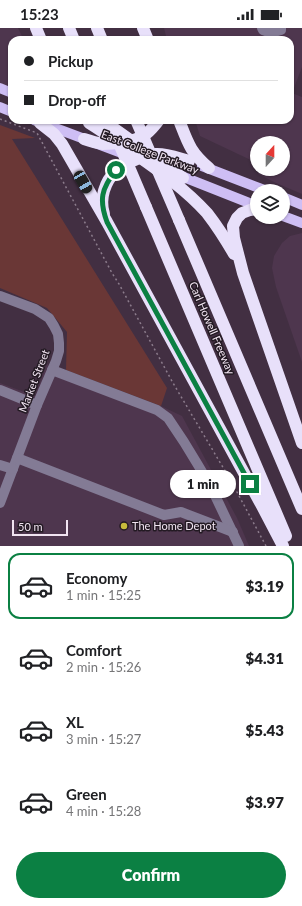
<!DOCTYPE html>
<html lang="en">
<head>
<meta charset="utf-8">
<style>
  body { margin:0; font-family:Lato,sans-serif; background:#f2f2f2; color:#202124; height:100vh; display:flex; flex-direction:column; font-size:15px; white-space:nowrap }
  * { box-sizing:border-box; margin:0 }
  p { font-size:13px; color:#757577 }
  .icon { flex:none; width:22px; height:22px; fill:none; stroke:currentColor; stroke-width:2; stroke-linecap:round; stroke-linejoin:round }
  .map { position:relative; height:518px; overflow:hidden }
  .details { display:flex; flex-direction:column; background:#fff; flex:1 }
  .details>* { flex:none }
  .banner { position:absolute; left:8px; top:8px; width:286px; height:88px; border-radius:12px; box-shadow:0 1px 3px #0004; display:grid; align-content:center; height:88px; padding:0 16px; background:#fff }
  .needle { width:26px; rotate:21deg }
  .fabs { position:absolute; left:250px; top:108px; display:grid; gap:8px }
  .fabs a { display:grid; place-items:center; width:40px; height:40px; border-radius:50%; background:#fff; box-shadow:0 1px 3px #0004; font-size:20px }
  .scale { position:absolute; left:12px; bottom:10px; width:56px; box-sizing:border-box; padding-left:4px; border:2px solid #f1e4f1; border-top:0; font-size:11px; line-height:14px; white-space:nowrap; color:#f1e4f1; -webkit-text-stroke:3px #231a23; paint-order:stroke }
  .end { position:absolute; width:18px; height:18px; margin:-9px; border:5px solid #0b8043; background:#fff; box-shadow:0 0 0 2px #fff }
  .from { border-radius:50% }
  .bubble { position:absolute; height:28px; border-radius:14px; background:#fff; box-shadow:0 1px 3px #0004; font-size:13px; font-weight:800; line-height:28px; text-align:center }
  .car { position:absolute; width:12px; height:24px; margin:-12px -6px; border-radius:5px; box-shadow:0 0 3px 1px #0007; background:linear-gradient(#222 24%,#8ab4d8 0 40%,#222 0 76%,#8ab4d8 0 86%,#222 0) }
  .banner b { display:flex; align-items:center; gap:14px; height:38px; font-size:15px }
  .banner b+b { border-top:1px solid #e0e0e0 }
  .banner i { width:10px; height:10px; background:#202124 }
  ul { padding:7px 0 0; list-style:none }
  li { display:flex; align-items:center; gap:12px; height:66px; margin:0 8px 6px; padding:0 8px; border:2px solid transparent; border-radius:12px }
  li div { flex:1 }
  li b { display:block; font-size:15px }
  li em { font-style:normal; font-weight:800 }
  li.on { border-color:#0b8043 }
  li>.icon { width:36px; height:36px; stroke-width:1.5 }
  .button { display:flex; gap:8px; margin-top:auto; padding:8px 16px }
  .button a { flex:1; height:46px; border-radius:24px; background:#0b8043; color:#fff; font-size:16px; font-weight:800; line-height:46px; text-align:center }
  .status { display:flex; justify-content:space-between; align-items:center; height:28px; padding:0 20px; background:#fff; direction:ltr }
  .status svg { height:11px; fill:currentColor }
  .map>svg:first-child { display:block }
  .built { fill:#4e364e }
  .green { fill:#6a3736 }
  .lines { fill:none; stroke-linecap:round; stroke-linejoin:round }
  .path { stroke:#8c7c8c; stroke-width:1.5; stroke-dasharray:2 3; stroke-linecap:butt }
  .minor { stroke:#837b95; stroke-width:10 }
  .major { stroke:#cebef4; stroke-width:10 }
  .highway { stroke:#e8e0fa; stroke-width:12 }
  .highway-bridge { stroke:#e8e0fa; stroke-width:12 }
  .route { stroke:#0b8043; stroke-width:5 }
  .poi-dot { fill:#c7bb3c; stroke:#231a23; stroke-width:1.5 }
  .labels { text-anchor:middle; stroke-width:3; stroke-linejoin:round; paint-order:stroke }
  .street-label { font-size:11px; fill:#f1e4f1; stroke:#231a23 }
  .poi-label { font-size:11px; fill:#f1e4f1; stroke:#231a23; text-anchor:start }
</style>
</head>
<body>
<div class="status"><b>15:23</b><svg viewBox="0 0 49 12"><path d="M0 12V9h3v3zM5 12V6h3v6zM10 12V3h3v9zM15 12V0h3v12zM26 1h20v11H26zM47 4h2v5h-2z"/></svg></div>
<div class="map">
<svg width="302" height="518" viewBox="0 0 302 518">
  <rect width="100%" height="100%" fill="#422f42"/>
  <g class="built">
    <path d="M0 0H18L24 12H12V60L0 55Z"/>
    <path d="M164 0H302V39L292 65 302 69V166L276 155 258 146 260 141H283V115H257V135L200 108 195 92H290V12H167Z"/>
    <path d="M302 205V334L276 259 272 240 274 228 282 215 290 208Z"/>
    <path d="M47 336 161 378 182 388 237 490 249 518H0V355L35 368Z"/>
  </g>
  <path class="green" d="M0 97 35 110 12 111 167 360 161 378 66 342 67 304 47 280 0 260Z"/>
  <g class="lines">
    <path class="path" d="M0 91 37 105 112 245 119 256 173 355 231 453 266 518"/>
    <g class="minor">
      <path d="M262 0 263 2 271 5 281 2V0"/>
      <path d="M0 268 35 281 49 290 54 298 58 306 59 315V323L56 333 37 377 0 475"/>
      <path d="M52 342 157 382 168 390 184 414 198 437 212 461 239 518"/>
      <path d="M0 362 37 377"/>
      <path d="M17 430 164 487 181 484 233 504"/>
      <path d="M0 437 13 441"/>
    </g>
    <g class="major">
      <path d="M0 60 12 65"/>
      <path d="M0 79 12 84"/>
      <path d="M34 92 127 127"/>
      <path d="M202 138 267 163"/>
      <path d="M176 146 257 178"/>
      <path d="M283 169 302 177"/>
      <path d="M283 188 302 195"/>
    </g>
    <g class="highway">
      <path d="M36 0 41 12"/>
      <path d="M69 0 74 12"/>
      <path d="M97 0 102 12"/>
      <path d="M143 0 148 12"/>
      <path d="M102 92 183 150"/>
      <path d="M179 92C188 115 190 124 209 140"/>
      <path d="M40 95 54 106 62 116 107 194 262 478 283 518"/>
      <path d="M89 95C105 105 120 116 135 126 161 144 186 162 207 185 217 198 226 212 234 226"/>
      <path d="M84 111C90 113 97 115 103 116 112 116 135 113 143 108 150 104 154 98 159 92"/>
      <path d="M146 179 286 508"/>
      <path d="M257 181 250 182 242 185 237 190 233 198 234 210 243 245 302 415"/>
      <path d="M104 186C99 171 105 153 116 143 121 137 128 134 135 132 141 129 148 126 155 126 166 125 178 130 189 133"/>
      <path d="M179 192 302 481"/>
    </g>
    <g class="highway-bridge">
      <path d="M109 92 146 179"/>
      <path d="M136 92 179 192"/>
    </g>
  </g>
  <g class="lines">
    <path class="route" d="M116 142C101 161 99 172 107 194L250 456"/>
  </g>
  <circle class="poi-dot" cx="124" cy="498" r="4"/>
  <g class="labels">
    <g class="street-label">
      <text transform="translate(150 124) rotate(21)" y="4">East College Parkway</text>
      <text transform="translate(212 300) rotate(67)" y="4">Carl Howell Freeway</text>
      <text transform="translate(34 353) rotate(-69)" y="4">Market Street</text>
    </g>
    <g class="poi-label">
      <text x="132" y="502">The Home Depot</text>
    </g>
  </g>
</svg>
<div class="fabs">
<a><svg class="needle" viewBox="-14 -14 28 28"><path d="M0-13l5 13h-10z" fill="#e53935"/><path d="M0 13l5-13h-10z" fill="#757577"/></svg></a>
<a><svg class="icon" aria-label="layers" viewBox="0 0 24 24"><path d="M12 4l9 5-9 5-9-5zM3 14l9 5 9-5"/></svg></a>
</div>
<div class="scale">50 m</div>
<i class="end from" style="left:116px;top:142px"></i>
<i class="end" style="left:250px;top:456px"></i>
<div class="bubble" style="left:170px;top:442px;width:66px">1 min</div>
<i class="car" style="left:83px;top:154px;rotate:150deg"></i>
<div class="banner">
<b><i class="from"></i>Pickup</b>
<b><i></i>Drop-off</b>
</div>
</div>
<section class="details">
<ul>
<li class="on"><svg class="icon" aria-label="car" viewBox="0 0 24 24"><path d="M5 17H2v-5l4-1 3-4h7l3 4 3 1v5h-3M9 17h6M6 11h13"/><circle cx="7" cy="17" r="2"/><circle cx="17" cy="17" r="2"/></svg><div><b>Economy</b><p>1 min · 15:25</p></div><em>$3.19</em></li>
<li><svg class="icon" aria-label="car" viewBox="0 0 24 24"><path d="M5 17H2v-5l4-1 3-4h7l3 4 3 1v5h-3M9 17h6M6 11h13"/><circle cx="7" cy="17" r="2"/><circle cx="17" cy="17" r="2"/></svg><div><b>Comfort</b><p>2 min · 15:26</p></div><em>$4.31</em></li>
<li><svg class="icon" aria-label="car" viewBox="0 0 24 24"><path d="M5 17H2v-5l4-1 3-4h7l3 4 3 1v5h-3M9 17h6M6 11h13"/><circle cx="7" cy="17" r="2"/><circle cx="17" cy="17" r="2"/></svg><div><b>XL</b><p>3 min · 15:27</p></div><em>$5.43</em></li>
<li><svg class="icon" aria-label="car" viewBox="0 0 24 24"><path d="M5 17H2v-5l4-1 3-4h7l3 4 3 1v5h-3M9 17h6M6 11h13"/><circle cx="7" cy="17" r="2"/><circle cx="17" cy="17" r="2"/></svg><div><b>Green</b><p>4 min · 15:28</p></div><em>$3.97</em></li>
</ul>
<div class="button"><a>Confirm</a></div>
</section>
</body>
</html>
